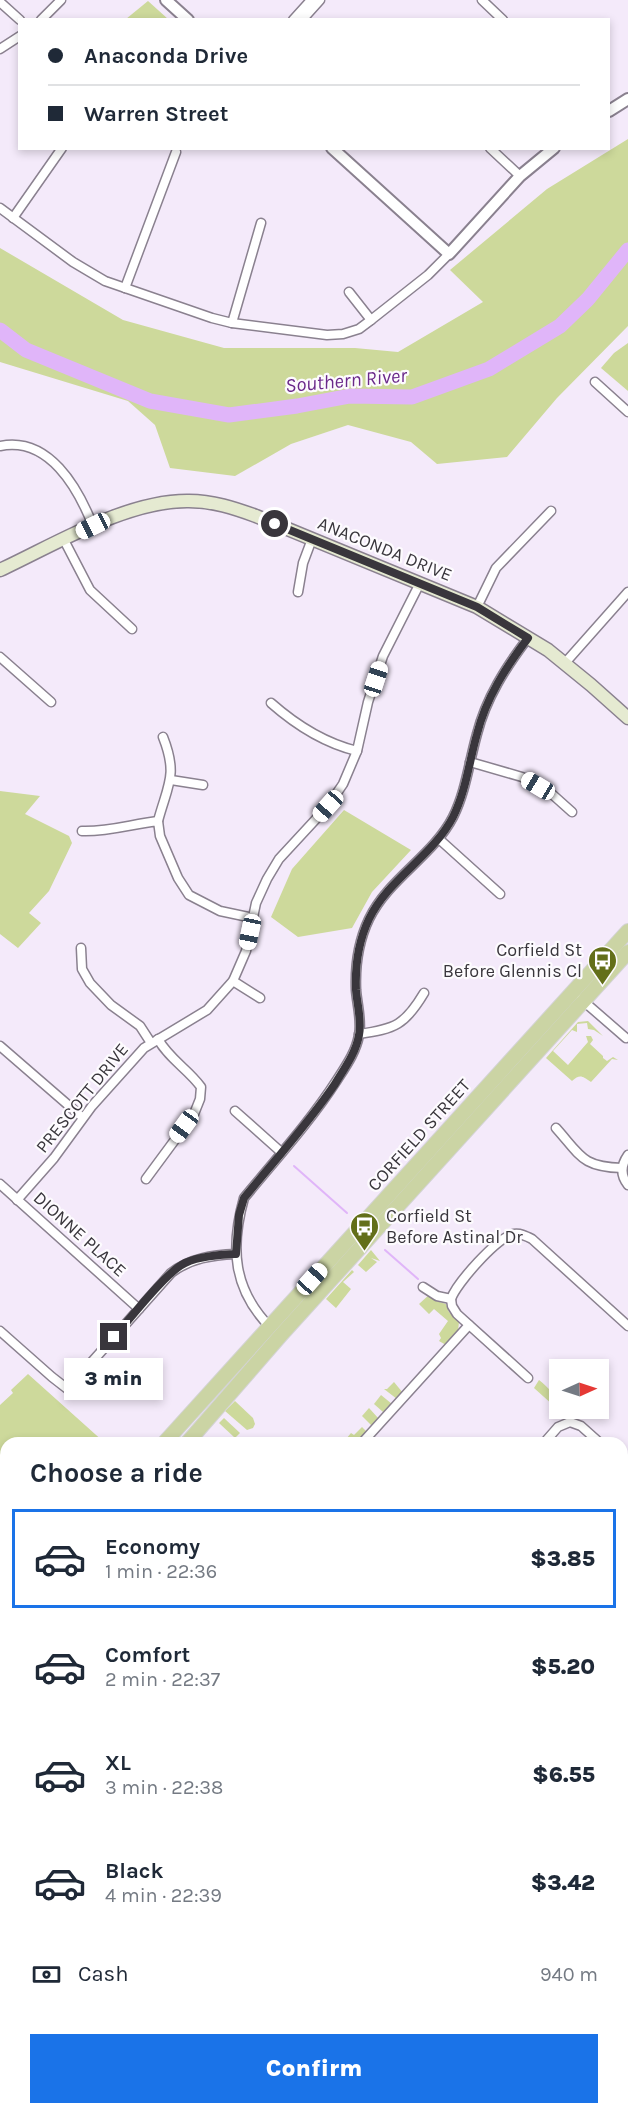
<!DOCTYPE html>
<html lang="en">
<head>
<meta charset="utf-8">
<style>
  body { margin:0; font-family:Karla,sans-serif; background:#f6f6f7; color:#1f2937; height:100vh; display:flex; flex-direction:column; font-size:22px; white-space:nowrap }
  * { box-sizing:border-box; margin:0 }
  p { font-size:20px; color:#747a83 }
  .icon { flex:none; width:33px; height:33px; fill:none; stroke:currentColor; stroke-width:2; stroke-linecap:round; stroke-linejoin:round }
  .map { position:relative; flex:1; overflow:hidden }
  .sheet { position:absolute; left:0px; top:1437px; width:628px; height:678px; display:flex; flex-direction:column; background:#fff; border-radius:18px 18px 0 0; box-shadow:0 3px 9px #0003 }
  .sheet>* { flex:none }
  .banner { position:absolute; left:18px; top:18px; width:592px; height:132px; border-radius:0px; box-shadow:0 3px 9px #0003; display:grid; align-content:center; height:132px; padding:0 30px; background:#fff }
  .needle { width:39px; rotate:87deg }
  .tools { position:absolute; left:549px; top:1359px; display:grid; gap:12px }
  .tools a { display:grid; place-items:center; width:60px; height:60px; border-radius:0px; background:#fff; box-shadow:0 3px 9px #0003; font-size:30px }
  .end { position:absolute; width:27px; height:27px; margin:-14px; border:8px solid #39363c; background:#fff; box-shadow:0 0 0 3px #fff }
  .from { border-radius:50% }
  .bubble { position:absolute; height:42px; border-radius:0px; background:#fff; box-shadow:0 3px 9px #0003; font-size:20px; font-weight:800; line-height:42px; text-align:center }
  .car { position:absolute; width:18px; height:36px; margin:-18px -9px; border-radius:8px; box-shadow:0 0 4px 2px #0007; background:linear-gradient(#fff 24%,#345 0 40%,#fff 0 76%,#345 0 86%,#fff 0) }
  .banner b { display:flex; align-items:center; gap:21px; height:57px; font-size:22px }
  .banner b+b { border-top:2px solid #e0e1e3 }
  .banner i { width:15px; height:15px; background:#1f2937 }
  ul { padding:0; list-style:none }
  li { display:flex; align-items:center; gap:18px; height:99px; margin:0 12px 9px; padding:0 18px; border:3px solid transparent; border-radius:0px }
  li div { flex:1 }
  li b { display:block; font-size:22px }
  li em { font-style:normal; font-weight:800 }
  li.current { border-color:#1a73e8 }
  li>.icon { width:54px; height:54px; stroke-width:1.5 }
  h2 { padding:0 30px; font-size:27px; line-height:72px }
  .pay { display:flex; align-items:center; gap:15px; height:66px; padding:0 30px; font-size:22px }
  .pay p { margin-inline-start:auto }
  .cta { display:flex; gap:12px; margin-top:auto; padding:12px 30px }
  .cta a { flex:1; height:69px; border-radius:0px; background:#1a73e8; color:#fff; font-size:24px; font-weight:800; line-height:69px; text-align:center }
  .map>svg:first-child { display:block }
  .green { fill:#cdd99b }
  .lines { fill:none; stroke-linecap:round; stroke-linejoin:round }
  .stream { stroke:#e0b5f9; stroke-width:2 }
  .river { stroke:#e0b5f9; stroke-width:15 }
  .minor-casing { stroke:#8a818f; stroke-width:11 }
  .tertiary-casing { stroke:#8a818f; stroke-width:14 }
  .secondary-casing { stroke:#8a818f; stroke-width:15 }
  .primary-casing { stroke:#d3d3d4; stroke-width:16 }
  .minor { stroke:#fff; stroke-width:8 }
  .tertiary { stroke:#fff; stroke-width:10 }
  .secondary { stroke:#e5ead1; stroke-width:12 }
  .primary { stroke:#cbd4a4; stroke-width:14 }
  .route { stroke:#39363c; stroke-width:8 }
  .labels { text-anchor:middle; stroke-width:4.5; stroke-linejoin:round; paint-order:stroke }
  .street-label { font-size:18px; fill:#39363c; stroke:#fdfbfe }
  .poi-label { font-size:18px; fill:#39363c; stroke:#fdfbfe; text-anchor:end }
  .water-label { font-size:20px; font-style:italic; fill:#6a2889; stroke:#fdfbfe }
</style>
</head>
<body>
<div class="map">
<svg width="628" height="2115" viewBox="0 0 628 2115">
  <rect width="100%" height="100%" fill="#f4eafa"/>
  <g class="green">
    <path d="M148 1 168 19H126Z"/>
    <path d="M628 139V326L557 398 507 457 437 464 411 442 348 425 291 444 235 476 170 468 155 425 128 401 0 362V248L123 320 224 348H355L398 352 483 302 450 270 547 189Z"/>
    <path d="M628 343V391L601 368 614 353Z"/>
    <path d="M0 791 40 796 25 814 69 836 72 843 49 891 29 913 41 923 18 948 0 934Z"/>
    <path d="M344 810 411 850 372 892 352 928 298 937 271 917 292 869Z"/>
    <path d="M588 1021 603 1036 594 1030 588 1029 587 1023 577 1024V1032L572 1030 553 1051 568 1065 588 1042 586 1036H591L593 1040 590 1044 603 1056V1058L607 1061 613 1057 618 1060 612 1059 591 1082C582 1076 580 1074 572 1081L546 1058 578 1022Z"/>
    <path d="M371 1250 380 1261 371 1258 377 1262 366 1272 358 1265Z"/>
    <path d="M352 1270 354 1272 343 1282 351 1289 336 1308 326 1299Z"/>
    <path d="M430 1294 436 1301 446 1304 449 1312 459 1322 458 1331 446 1345 439 1341 441 1338 439 1334 448 1321 434 1309 429 1314 419 1304Z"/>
    <path d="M28 1374 105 1443H6V1529L0 1524V1405L13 1393 11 1390Z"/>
    <path d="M539 1380C547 1386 558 1398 560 1408L564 1409 566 1411 563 1414 534 1388Z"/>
    <path d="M394 1382 403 1393 397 1399 384 1389H387Z"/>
    <path d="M381 1395 392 1404 385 1412H383L374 1404Z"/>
    <path d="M235 1401 253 1418 255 1424 253 1428 247 1430 225 1411Z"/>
    <path d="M369 1408 379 1419 372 1426 362 1416Z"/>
    <path d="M224 1418 240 1433 235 1438 219 1423Z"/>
    <path d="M362 1427 367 1432 357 1443H337L342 1438 346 1439 351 1433 354 1435Z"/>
    <path d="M512 2109H553L560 2115H507Z"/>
  </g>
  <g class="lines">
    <g class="stream">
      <path d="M294 1166 347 1213"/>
      <path d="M385 1250 418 1279"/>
    </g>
    <path class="river" d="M0 330 26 350 150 401 229 415 297 406 350 396 412 397 489 369 560 326 588 299 628 250"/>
    <defs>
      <g id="minor">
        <path d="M482 0 503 20"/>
        <path d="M0 2 20 20"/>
        <path d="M41 20 61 0"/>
        <path d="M293 20 311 0"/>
        <path d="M302 20 320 0"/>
        <path d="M0 49 20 36"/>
        <path d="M490 148 520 176"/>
        <path d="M0 208 73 262 105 281 212 318 232 323 327 335 343 334 359 329 371 320 428 275 449 254"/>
        <path d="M13 218 62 148"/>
        <path d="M125 288 176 152"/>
        <path d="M349 292 371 320"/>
        <path d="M232 323 261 223"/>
        <path d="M595 382 628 412"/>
        <path d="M0 446C49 436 78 488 93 526"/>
        <path d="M64 540 90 590 132 629"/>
        <path d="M298 592 303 563 312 539"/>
        <path d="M477 607 496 568 551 511"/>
        <path d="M0 657 51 702"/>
        <path d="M565 663 628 592"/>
        <path d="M271 703C296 725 324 743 357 751"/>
        <path d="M470 762 522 777 553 795 572 812"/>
        <path d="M171 780 203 785"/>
        <path d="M158 821C168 784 178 775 163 737"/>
        <path d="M82 831C108 832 132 824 158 821L160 836 178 878 189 895 220 911 253 918"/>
        <path d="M439 839 500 894"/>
        <path d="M81 948 82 969 90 983 111 1005 140 1026 151 1043"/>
        <path d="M233 981 260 998"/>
        <path d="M581 999 626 1038"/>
        <path d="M359 1034C395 1029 405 1025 424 993"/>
        <path d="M0 1046 82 1117"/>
        <path d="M235 1111 281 1152"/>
        <path d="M556 1128C581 1156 582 1167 622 1168"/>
        <path d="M628 1155C621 1165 620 1175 628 1185"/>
        <path d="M146 1179 194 1114 200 1099 201 1087C188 1069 169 1059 158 1039"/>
        <path d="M0 1184 139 1309"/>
        <path d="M17 1200 54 1158 92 1106 144 1048 207 1010 233 981 246 951 256 903 267 879 279 859 328 806 343 784 357 751 368 702 383 656 420 583"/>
        <path d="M423 1287 437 1296 451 1299C456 1284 497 1237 514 1234 520 1233 526 1236 532 1239L628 1326"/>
        <path d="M451 1299 452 1306 457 1314 528 1378"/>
        <path d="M271 1328C233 1290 230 1248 244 1198 276 1159 310 1122 337 1080 346 1066 356 1052 359 1035 362 1021 357 1004 356 990 355 966 359 940 369 919 388 879 433 856 453 817 466 791 469 762 477 734 486 698 506 667 528 638"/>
        <path d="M0 1331 52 1377 70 1391"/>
        <path d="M90 1364 171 1273C190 1258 213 1255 236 1254"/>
        <path d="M362 1443 469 1325"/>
        <path d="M544 1443 558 1427 570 1422 581 1426 600 1443"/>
        <path d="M622 1463 628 1468"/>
        <path d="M622 1661 628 1666"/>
        <path d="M622 1758 628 1752"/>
        <path d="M0 2048 6 2041"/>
        <path d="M121 2115 126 2109"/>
        <path d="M482 2115 488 2109"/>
      </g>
      <g id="tertiary">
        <path d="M166 0 188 20"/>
        <path d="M609 111 628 99"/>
        <path d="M332 148 449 254 520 176 554 148"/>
      </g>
      <g id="secondary">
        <path d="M0 570C56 544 127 500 189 501 213 501 234 508 256 516L477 607 548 650 591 685 628 718"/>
        <path d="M0 1825 6 1830"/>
        <path d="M622 1892 628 1897"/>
        <path d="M316 2109 323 2115"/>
      </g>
      <g id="primary">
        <path d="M164 1443 628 931"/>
        <path d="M187 1443 281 1335 628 952"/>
        <path d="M0 1628 6 1621"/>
        <path d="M0 1649 6 1643"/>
      </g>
    </defs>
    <use href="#minor" class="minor-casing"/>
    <use href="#tertiary" class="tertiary-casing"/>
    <use href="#secondary" class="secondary-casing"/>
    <use href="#primary" class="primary-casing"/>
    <use href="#minor" class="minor"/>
    <use href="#tertiary" class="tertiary"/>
    <use href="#secondary" class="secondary"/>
    <use href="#primary" class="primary"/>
  </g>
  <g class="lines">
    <path class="route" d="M114 1337C129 1320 167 1271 185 1263 200 1256 220 1255 236 1254L239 1215 244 1198C275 1160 308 1124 335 1084 344 1069 356 1053 359 1035 362 1021 357 1004 356 990 355 966 359 940 369 919 388 879 433 856 453 817 466 791 469 762 477 734 486 698 506 667 528 638L477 607 275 524"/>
  </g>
  <defs>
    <symbol id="bus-pin" viewBox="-11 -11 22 30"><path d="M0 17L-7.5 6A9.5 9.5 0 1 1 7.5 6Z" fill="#636f19" stroke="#fdfbfe"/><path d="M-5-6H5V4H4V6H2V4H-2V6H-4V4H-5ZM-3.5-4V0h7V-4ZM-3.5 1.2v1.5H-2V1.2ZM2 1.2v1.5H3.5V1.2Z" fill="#fff"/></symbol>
  </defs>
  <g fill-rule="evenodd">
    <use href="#bus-pin" x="586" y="944" width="33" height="45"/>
    <use href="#bus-pin" x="348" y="1210" width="33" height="45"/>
  </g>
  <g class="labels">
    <g class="street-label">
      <text transform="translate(385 549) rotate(22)" y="6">ANACONDA DRIVE</text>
      <text transform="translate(82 1098) rotate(-51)" y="6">PRESCOTT DRIVE</text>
      <text transform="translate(419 1135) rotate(-48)" y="6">CORFIELD STREET</text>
      <text transform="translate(80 1234) rotate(42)" y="6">DIONNE PLACE</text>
    </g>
    <g class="poi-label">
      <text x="582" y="956">Corfield St<tspan x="582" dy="21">Before Glennis Cl</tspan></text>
      <text x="386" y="1222" text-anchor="start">Corfield St<tspan x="386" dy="21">Before Astinal Dr</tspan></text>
    </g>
    <g class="water-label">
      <text transform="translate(346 380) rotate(-5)" y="7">Southern River</text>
    </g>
  </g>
</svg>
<div class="tools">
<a><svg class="needle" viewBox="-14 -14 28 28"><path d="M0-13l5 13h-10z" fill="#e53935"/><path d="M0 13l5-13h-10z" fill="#747a83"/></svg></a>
</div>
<i class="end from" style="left:275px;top:524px"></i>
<i class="end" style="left:114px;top:1337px"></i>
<div class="bubble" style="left:64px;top:1358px;width:99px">3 min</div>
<i class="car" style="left:93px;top:526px;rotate:244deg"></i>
<i class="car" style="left:376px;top:679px;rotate:18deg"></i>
<i class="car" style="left:538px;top:786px;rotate:301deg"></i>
<i class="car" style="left:328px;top:806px;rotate:222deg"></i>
<i class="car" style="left:250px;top:932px;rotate:192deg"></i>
<i class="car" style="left:184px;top:1126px;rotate:216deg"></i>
<i class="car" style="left:312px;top:1279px;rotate:42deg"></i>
<div class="banner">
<b><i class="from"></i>Anaconda Drive</b>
<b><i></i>Warren Street</b>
</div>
<section class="sheet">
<h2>Choose a ride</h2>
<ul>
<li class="current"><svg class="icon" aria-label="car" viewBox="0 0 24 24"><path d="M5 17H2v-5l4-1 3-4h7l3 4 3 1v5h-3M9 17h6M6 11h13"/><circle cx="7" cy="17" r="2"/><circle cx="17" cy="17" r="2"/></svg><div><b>Economy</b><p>1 min · 22:36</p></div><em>$3.85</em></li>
<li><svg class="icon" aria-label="car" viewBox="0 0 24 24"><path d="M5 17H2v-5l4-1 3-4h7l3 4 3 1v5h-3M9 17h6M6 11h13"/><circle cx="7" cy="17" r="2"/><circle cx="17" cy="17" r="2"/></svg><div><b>Comfort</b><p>2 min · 22:37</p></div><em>$5.20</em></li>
<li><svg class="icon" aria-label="car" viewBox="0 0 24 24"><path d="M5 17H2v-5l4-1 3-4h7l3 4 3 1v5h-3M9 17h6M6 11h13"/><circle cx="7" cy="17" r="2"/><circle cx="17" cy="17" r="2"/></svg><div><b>XL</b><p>3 min · 22:38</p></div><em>$6.55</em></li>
<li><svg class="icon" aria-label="car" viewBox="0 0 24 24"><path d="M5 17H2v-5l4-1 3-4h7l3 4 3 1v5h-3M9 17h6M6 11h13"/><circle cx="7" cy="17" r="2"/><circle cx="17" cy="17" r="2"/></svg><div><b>Black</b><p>4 min · 22:39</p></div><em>$3.42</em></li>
</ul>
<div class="pay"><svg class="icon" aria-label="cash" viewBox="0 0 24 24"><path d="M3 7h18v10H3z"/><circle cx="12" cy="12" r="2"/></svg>Cash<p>940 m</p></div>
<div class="cta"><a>Confirm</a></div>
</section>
</div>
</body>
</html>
